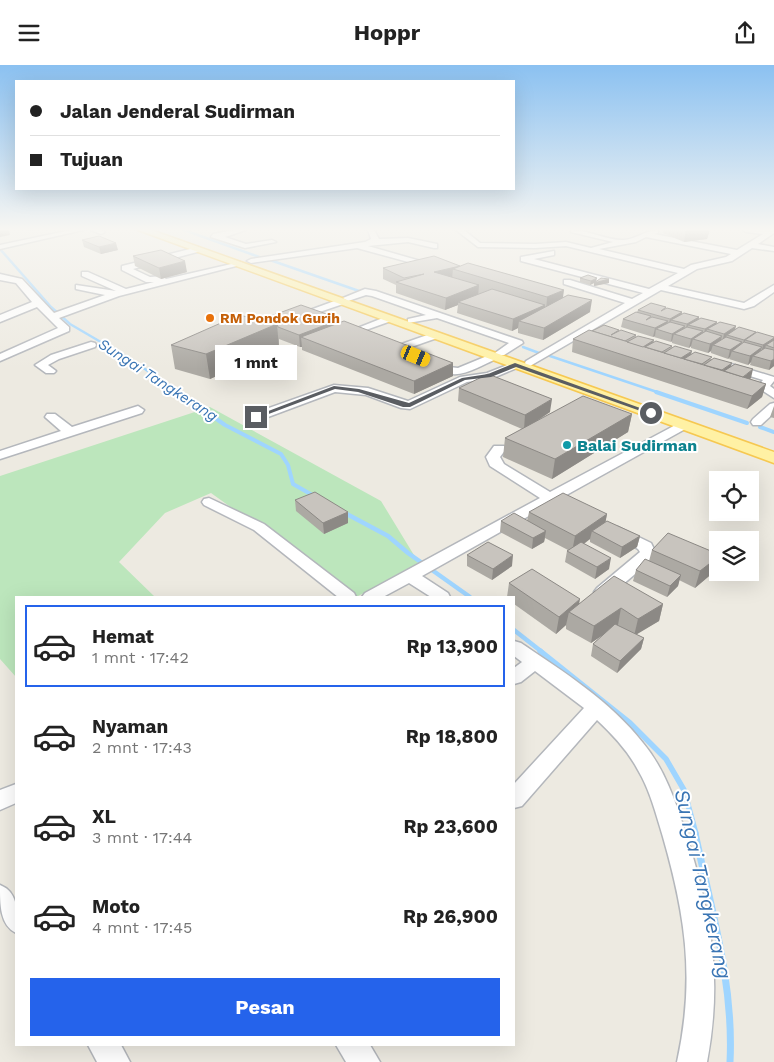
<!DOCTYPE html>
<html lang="id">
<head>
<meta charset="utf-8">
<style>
  body { margin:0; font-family:"Work Sans",sans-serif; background:#f6f6f6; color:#222; height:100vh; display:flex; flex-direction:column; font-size:19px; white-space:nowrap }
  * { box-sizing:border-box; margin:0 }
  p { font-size:16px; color:#767676 }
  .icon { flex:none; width:28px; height:28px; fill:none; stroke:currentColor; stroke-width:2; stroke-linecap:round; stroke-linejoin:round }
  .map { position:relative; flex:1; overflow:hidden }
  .drawer { position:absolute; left:15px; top:531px; width:500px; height:450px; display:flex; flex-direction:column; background:#fff; border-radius:0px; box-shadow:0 5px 20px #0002 }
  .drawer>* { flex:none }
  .top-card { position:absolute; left:15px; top:15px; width:500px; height:110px; border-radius:0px; box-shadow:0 5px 20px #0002; display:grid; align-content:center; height:110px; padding:0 15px; background:#fff }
  .controls { position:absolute; left:709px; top:406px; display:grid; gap:10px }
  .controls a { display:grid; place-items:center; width:50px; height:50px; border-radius:0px; background:#fff; box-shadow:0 5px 20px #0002; font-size:25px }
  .end { position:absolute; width:22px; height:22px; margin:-11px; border:6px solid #5a5d62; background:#fff; box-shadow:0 0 0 2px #fff }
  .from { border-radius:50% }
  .bubble { position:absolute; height:35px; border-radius:0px; background:#fff; box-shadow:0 5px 20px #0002; font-size:16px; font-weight:700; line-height:35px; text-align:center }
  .car { position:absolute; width:15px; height:30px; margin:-15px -8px; border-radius:6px; box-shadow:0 0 4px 1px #0007; background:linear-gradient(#f5c518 24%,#345 0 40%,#f5c518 0 76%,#345 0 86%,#f5c518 0) }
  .top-card b { display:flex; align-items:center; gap:18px; height:48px; font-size:19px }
  .top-card b+b { border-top:1px solid #e0e0e0 }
  .top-card i { width:12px; height:12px; background:#222 }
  ul { padding:9px 0 0; list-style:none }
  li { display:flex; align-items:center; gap:15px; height:82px; margin:0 10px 8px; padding:0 5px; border:2px solid transparent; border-radius:0px }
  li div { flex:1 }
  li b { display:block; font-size:19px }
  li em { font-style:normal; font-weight:700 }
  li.on { border-color:#2563eb }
  li>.icon { width:45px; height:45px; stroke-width:1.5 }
  .primary-button { display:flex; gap:10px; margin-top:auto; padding:10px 15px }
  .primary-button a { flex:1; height:58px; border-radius:0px; background:#2563eb; color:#fff; font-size:20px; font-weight:700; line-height:58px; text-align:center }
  header { display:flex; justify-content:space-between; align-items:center; height:65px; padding:0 15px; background:#fff; font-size:22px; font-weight:700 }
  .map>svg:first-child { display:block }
  .green { fill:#bce6bc }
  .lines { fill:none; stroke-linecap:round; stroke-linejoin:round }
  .stream-far4 { stroke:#9fd5ff; stroke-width:2.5 }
  .stream-far3 { stroke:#9fd5ff; stroke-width:4 }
  .stream-far2 { stroke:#9fd5ff; stroke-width:4.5 }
  .stream-far1 { stroke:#9fd5ff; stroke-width:5.5 }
  .stream { stroke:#9fd5ff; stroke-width:7 }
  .minor-casing { stroke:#b4b7bc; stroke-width:3 }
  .major-casing { stroke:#f6c851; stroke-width:3 }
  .minor { fill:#fff; fill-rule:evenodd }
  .major { fill:#fff1a4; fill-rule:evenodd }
  .wall { fill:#aca9a3 }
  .shaded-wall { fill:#8c8985 }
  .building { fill:#c8c4be; stroke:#8c8985 }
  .route { fill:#5a5d62 }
  .food-dot { fill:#e8710a; stroke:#fff; stroke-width:2 }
  .culture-dot { fill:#0f9aa8; stroke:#fff; stroke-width:2 }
  .labels { text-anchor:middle; stroke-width:4; stroke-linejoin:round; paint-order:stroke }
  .far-food-label { font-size:14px; font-weight:bold; fill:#c56008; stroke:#fff; text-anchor:start }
  .far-water-label { font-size:15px; font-style:italic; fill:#3a75b4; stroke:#fff }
  .culture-label { font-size:16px; font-weight:bold; fill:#0d838f; stroke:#fff; text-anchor:start }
  .near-water-label { font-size:21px; font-style:italic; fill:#3a75b4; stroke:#fff }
</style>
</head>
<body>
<header><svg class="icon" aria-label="menu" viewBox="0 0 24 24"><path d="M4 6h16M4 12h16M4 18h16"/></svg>Hoppr<svg class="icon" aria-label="share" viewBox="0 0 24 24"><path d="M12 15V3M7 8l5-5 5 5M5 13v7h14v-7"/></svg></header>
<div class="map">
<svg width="774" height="997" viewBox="0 0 774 997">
  <rect width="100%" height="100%" fill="#edeae1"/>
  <path class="green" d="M210 342 381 436 420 500 356 532 211 428 165 448 119 497 155 532H16V612L0 594V411Z"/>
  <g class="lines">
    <g class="stream-far4">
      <path d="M184 165 262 193"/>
      <path d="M0 184 51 242 70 259 135 297 179 328"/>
      <path d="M270 195 359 226"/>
      <path d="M523 282 539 288"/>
      <path d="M550 291 660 328"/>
    </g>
    <g class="stream-far3">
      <path d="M178 327 225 360 281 389 288 400 293 419 314 431"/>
      <path d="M656 327 747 358"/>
      <path d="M760 362 774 367"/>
    </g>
    <g class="stream-far2">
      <path d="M343 447 388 471 408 488 470 532"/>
      <path d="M514 565 542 587"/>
    </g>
    <path class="stream-far1" d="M540 586 630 658 666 694 684 725 696 769"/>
    <path class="stream" d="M695 768C711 844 734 918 730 997"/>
    <defs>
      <g id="minor">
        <path d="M71 165H83L0 184V180Z"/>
        <path d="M91 165H101L105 167 101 169Z"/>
        <path d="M235 165H246L225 172 246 179 272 175 276 177 245 183 211 172 213 169Z"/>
        <path d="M368 165H374L379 174 408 173 437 179V183H434L408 177 368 181 438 201 434 204 357 183 251 198 247 196 251 194 365 177 371 174Z"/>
        <path d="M456 165H464L480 178 535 179 566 177 591 183 613 177 571 167V165C588 165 609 176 624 175 636 174 646 165 658 165V168L654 169 737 185 763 169 746 167 743 165H774V168L758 179 774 182V186L752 183 732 196 697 204 668 221 744 238 774 220V227L754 241 744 244 661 225 530 301 526 300 525 298 526 296 625 238 564 219V215H570L632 234 643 228 521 196V192L554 186V190L534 194 649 224 678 208 566 181 535 183 478 182ZM646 172 731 189 726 192 691 200 684 204 599 184 636 177Z"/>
        <path d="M198 182 202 184 201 186 133 204 150 212 162 211 166 214 240 197 244 199 119 231 59 253 69 262V266L0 296V289L58 263 37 242 0 257V250L32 237 16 218 0 215V209L22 214 54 248 105 230 76 224V220L116 226 82 211V207H88L126 224 154 217H146L122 205V201Z"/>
        <path d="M365 224 376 226 522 276 523 278 504 290H496L495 288 509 278 437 253 408 258V254L426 250 372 231 366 230 348 236 343 233Z"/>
        <path d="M340 234 343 235V239L299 254H293L291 252Z"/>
        <path d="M388 251 391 252V256L363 266 373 273 372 275H364L350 266Z"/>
        <path d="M433 268 438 271 437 273 397 287 392 284 393 282Z"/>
        <path d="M91 277 95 278 96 280 95 282 59 294 48 300 56 306 54 308H46L35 300 51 290Z"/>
        <path d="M492 289 496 290 497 292 496 294C482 300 456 317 443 305L449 302 458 303Z"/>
        <path d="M515 297 519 298 520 300 519 302 493 313 467 317 410 344 401 343 366 330 335 327 260 355 256 356 250 352 252 349 334 320 368 323 408 336 460 312 487 308Z"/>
        <path d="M731 299 774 312V316L770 321 774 324V333L757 322 763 315 727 304 725 302Z"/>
        <path d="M774 338V348L761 360H753L751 357 753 354 770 339Z"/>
        <path d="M138 341 144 345 142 348 0 394V386L61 366 45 352 47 349H55L72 362Z"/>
        <path d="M683 356 689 360 687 363 561 433 565 438 563 441 558 442 550 439 422 511 448 528 450 532H431L409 518 383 532H362L365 528 540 433 490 401 486 392 494 381H504L506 384 500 392 504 399 550 427Z"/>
        <path d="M209 433 264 459 354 528 356 532H338L254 465 204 440 202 437 204 434Z"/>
        <path d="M618 462 651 478 656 488 647 499 609 531 603 532 597 531 594 527 597 523 640 487 638 484 613 470 610 467 613 464Z"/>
        <path d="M514 576 521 578C564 607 610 636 643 678 664 703 675 735 685 766 711 847 723 912 707 997H677C695 915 686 852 663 772 656 749 650 725 638 705 628 686 613 670 597 655L522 741 514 743V719L584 643 535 606 521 617 514 619V603L522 597 514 591Z"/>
        <path d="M16 719V738L0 745V725Z"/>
        <path d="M0 820C20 828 17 850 16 868 0 860 0 840 0 820Z"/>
        <path d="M88 980H121L130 997H97Z"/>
        <path d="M336 980H370L380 997H346Z"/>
      </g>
      <path id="major" d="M138 165H151L774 387V398Z"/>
    </defs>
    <use href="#minor" class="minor-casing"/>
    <use href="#major" class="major-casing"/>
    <use href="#minor" class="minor"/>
    <use href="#major" class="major"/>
  </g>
  <g class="wall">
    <path d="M664 164H710L707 174 684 177 663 168Z"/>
    <path d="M82 175 118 185 101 189 84 182Z"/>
    <path d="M133 191 187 207 161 214 135 201Z"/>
    <path d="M460 201 563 233 590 247 543 275 518 268V263L512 266 457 248 458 240 445 245 396 228V220L383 214V203Z"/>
    <path d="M580 213 596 216 609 218 594 221V218L590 220 580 217Z"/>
    <path d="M666 242 665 244 682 247V249L699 252V254L735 265 756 267 755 269 774 272V301L769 305 750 300 751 297 748 300 729 294 730 292 728 294 711 288V286L708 288 691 283V281L689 283 672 278V276L671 277 654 272 655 271 653 272 621 262 623 254 637 247 638 245Z"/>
    <path d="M341 254V258L453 298V311L414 329 302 285V282H300L279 274V283L210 314 175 304 171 280 260 255Z"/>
    <path d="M592 266H619L636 270V272L653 277 672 281V283L691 289 712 294 731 301 751 313 750 314 766 319 762 332 747 344 572 287 573 274Z"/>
    <path d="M459 323 550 347 539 355 632 349 628 367 552 414 503 392 505 373 522 364 458 336Z"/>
    <path d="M774 341V353L770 352Z"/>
    <path d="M295 435 348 447V458L324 469 296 446Z"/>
    <path d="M529 447 607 449 605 458 640 471 637 482 620 493 590 477V474L584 479 609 504 595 514 565 497 567 486 568 485 545 473 544 477 532 484 500 467 501 456H527Z"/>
    <path d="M652 485 718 489V497L715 506 695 523 679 515 678 521 667 532 633 516 636 505 649 496Z"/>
    <path d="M467 490 512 501 492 515 467 501Z"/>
    <path d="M509 518 579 539H663L659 556 636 569 644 573 641 584 617 608 591 591 593 579 604 569 591 578 566 564V560L556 569 514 539V532H507Z"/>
  </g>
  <g class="shaded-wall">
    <path d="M3 164H9L10 170 0 172V165Z"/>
    <path d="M28 164H38L28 166Z"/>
    <path d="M686 164H710L707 174 684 177Z"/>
    <path d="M116 178 118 185 101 189 99 182Z"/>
    <path d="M185 196 187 207 161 214 159 203Z"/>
    <path d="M461 201 453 204 452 214 434 207Z"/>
    <path d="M597 213 596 217 609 214V218L594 221V218L590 220 591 216Z"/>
    <path d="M479 220 478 232 458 237V240L445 245 446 233Z"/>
    <path d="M564 225 562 240 546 247 547 232Z"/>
    <path d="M592 235 590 247 543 275 544 263Z"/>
    <path d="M545 240 544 252 519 256 518 263 512 266 513 254Z"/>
    <path d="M682 247 680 255H671L670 261 668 262 670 254Z"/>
    <path d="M699 252 697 260H688L687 266 685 267 687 259Z"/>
    <path d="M341 254V267L301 272 302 282H300L299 270Z"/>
    <path d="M668 256 666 264H656L655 271 653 272 655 263Z"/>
    <path d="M717 257 715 265 707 264 706 271 703 273 705 264Z"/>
    <path d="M277 259 279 283 210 314 206 289Z"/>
    <path d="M685 261 683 269H674L672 276 671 277 672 269Z"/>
    <path d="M736 261 734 270H727L725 275 722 278 724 269Z"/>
    <path d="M703 266 701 275 693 274 691 281 689 283 691 274Z"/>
    <path d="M756 267 753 275H745L744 282 742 283 744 275Z"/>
    <path d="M722 271 720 279 713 280 711 286 708 288 710 279Z"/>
    <path d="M774 273V275L766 280 764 287 761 289 763 280Z"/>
    <path d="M654 275 652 284H640Z"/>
    <path d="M742 277 740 285 732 286 730 292 728 294 730 285Z"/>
    <path d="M762 282 759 291H753L751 297 748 300 750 291Z"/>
    <path d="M692 286 690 295H678Z"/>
    <path d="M774 294V301L769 305 771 296Z"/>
    <path d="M453 298V311L414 329V316Z"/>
    <path d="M732 298 730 307 719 308Z"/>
    <path d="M753 304 751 313 738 323 741 314Z"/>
    <path d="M766 319 762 332 747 344 752 331Z"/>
    <path d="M552 334 550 347 524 364 525 350Z"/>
    <path d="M632 349 628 367 552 414 555 394Z"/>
    <path d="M348 447V458L324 469 323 458Z"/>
    <path d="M607 449 604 465 592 466 590 474 572 487 575 471Z"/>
    <path d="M546 466 544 477 532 484 533 473Z"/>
    <path d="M640 471 637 482 620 493 622 482Z"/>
    <path d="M513 490 512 501 492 515 493 504Z"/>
    <path d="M718 492V497L715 506 695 523 700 506Z"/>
    <path d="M611 493 609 504 595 514 597 502Z"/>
    <path d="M681 510 678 521 667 532 670 521Z"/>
    <path d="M580 534 577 551 569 547 566 560 556 569 559 552Z"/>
    <path d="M663 539 659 556 634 571 638 554Z"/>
    <path d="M621 543 618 560 591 578 594 561Z"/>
    <path d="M644 573 641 584 617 608 620 596Z"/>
  </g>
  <g class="building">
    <path d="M99 171 116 178 99 182 82 175Z"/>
    <path d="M161 185 185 196 159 203 133 191Z"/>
    <path d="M434 191 460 201 434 207 479 220 446 233 396 217 424 209 404 213 383 203Z"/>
    <path d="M468 198 564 225 547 232 453 204Z"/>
    <path d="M588 210 597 213 591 216 580 213Z"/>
    <path d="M601 213 609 214 594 218Z"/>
    <path d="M492 224 545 240 513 254 458 237Z"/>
    <path d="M568 230 592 235 544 263 519 256Z"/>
    <path d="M651 238 666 242 661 246 667 243 682 247 670 254 638 245Z"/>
    <path d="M301 240 341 254 299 270 278 262 277 259 260 255Z"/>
    <path d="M636 247 651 251 646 255 652 252 668 256 655 263 623 254Z"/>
    <path d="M684 248 699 252 687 259 671 255Z"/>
    <path d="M239 250 277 259 206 289 171 280Z"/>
    <path d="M701 253 717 257 705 264 688 260Z"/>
    <path d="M344 256 453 298 414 316 301 272Z"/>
    <path d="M670 257 685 261 672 269 656 264Z"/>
    <path d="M720 257 736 261 724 269 707 264Z"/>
    <path d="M604 260 619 265 611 270 621 265 636 270 625 276 592 266Z"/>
    <path d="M687 262 703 266 691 274 674 269Z"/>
    <path d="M739 262 756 267 744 275 727 270Z"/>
    <path d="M589 265 766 319 752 331 573 274Z"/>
    <path d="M706 266 722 271 710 279 693 274Z"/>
    <path d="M757 267 774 272V273L763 280 745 275Z"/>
    <path d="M638 271 654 275 643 282 627 277Z"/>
    <path d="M726 272 742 277 730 285 713 280Z"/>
    <path d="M774 275V283L766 280Z"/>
    <path d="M656 276 672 281 662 287 645 282Z"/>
    <path d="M744 277 762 282 750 291 732 286Z"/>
    <path d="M675 281 692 286 681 293 664 288Z"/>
    <path d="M765 283 774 285V294L771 296 753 291Z"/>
    <path d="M695 287 712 292 702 299 684 294Z"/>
    <path d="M714 293 732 298 722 305 704 300Z"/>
    <path d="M735 299 753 304 743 312 724 306Z"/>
    <path d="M488 309 552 334 525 350 459 323Z"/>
    <path d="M583 331 632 349 555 394 505 373Z"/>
    <path d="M315 427 348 447 323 458 295 435Z"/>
    <path d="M563 428 607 449 575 471 529 447Z"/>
    <path d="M514 448 546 466 533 473 501 456Z"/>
    <path d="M607 456 640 471 622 482 592 466Z"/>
    <path d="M668 468 718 489V492L700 506 652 485Z"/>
    <path d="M488 477 513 490 493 504 467 490Z"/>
    <path d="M581 477 611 493 597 502 567 486Z"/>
    <path d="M645 494 681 510 670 521 636 505Z"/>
    <path d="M532 504 580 534 559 552 509 518Z"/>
    <path d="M614 511 663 539 638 554 621 543 594 561 569 547Z"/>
    <path d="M615 559 644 573 620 596 593 579Z"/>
  </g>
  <linearGradient id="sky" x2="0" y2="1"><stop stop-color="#8bc1f1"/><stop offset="0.54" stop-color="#f7f6f2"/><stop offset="1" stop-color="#f7f6f2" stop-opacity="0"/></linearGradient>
  <rect width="774" height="304" fill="url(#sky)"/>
  <path class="route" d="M515 298 654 348 649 349 516 302 491 312 465 315 410 342H403L358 327 335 324 258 353 253 352 334 321 359 324 409 338 462 313 488 309Z"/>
  <circle class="food-dot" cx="210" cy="253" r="5"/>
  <circle class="culture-dot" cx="567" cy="380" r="5"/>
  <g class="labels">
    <g class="far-food-label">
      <text x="220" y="258">RM Pondok Gurih</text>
    </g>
    <g class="far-water-label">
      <text transform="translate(158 315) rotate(33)" y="5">Sungai Tangkerang</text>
    </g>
    <g class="culture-label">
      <text x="577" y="386">Balai Sudirman</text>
    </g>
    <g class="near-water-label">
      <text transform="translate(703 819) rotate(77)" y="7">Sungai Tangkerang</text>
    </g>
  </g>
</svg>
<div class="controls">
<a><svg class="icon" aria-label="locate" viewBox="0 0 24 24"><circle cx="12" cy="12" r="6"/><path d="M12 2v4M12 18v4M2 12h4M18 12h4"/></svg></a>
<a><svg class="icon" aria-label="layers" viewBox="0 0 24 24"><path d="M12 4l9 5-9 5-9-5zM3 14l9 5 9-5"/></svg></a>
</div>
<i class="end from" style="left:651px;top:348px"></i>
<i class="end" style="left:256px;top:352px"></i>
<div class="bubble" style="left:215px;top:280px;width:82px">1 mnt</div>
<i class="car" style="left:416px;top:291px;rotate:112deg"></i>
<div class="top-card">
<b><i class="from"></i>Jalan Jenderal Sudirman</b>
<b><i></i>Tujuan</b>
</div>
<section class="drawer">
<ul>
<li class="on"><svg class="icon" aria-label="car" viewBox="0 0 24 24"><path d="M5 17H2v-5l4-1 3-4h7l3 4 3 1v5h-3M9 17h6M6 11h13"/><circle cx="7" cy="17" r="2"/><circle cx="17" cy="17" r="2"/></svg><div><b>Hemat</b><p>1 mnt · 17:42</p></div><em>Rp 13,900</em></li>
<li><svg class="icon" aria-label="car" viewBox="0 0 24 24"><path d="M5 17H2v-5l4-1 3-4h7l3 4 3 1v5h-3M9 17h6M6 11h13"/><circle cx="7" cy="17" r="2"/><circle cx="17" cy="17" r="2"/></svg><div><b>Nyaman</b><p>2 mnt · 17:43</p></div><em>Rp 18,800</em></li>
<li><svg class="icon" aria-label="car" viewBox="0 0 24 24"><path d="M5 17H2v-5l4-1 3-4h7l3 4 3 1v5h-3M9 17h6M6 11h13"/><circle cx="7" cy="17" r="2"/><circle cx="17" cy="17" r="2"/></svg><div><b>XL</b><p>3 mnt · 17:44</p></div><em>Rp 23,600</em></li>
<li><svg class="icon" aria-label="car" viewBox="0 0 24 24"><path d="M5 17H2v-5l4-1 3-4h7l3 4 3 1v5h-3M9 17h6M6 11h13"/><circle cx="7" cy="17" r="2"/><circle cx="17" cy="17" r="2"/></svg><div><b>Moto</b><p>4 mnt · 17:45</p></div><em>Rp 26,900</em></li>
</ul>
<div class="primary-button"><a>Pesan</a></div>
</section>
</div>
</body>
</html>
